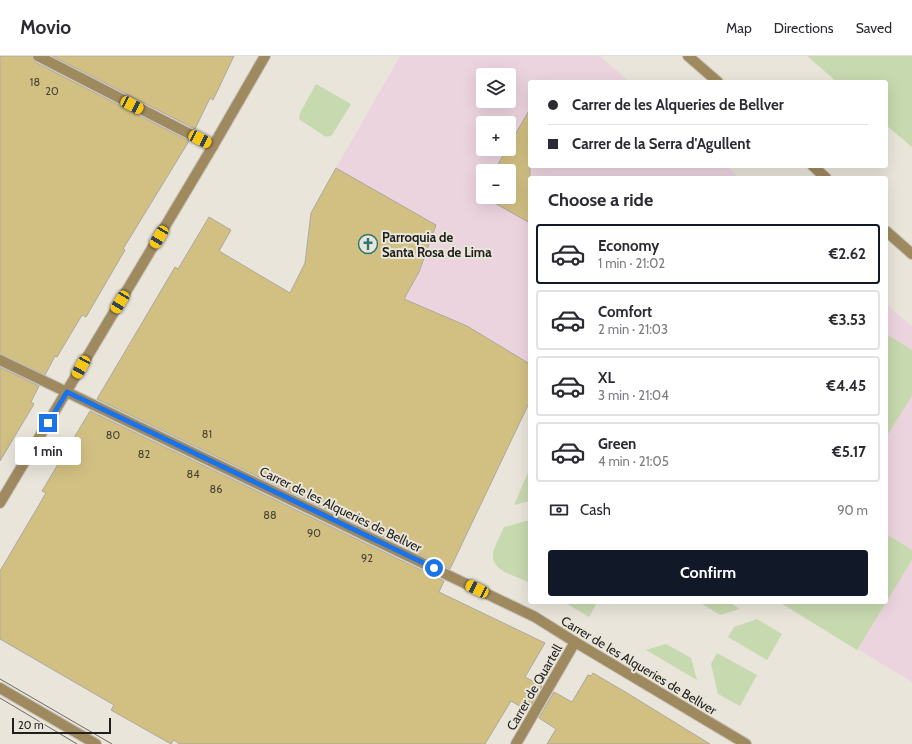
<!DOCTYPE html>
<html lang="en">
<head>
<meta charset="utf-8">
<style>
  body { margin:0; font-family:Cabin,sans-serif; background:#f2f2f3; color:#2b2b33; height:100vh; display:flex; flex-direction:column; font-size:15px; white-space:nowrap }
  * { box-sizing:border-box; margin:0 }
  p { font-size:13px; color:#7c7c81 }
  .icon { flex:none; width:22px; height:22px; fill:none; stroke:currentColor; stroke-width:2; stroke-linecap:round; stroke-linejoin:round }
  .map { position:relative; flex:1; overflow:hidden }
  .panel { position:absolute; left:528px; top:120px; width:360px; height:428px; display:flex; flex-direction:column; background:#fff; border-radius:4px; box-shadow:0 4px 16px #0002 }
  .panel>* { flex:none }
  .banner { position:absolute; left:528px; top:24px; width:360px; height:88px; border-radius:4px; box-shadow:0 4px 16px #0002; display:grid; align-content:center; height:88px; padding:0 20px; background:#fff }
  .fabs { position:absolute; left:476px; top:12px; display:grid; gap:8px }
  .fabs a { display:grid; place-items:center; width:40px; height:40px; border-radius:4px; background:#fff; box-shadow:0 4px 16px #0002; font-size:20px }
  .scale { position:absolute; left:12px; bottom:10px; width:99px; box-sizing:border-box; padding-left:4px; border:2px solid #201f1b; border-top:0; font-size:11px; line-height:14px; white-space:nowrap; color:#201f1b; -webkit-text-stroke:3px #e9e5da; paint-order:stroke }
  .end { position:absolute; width:18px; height:18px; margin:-9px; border:5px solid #1a73e8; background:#fff; box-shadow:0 0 0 2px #fff }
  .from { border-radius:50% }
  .bubble { position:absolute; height:28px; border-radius:4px; background:#fff; box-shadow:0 4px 16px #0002; font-size:13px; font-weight:700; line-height:28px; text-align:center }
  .car { position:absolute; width:12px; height:24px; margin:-12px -6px; border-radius:5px; box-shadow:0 0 3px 1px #0007; background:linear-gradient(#f5c518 24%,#345 0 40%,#f5c518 0 76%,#345 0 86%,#f5c518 0) }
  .banner b { display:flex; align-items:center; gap:14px; height:38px; font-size:15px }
  .banner b+b { border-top:1px solid #e1e1e2 }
  .banner i { width:10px; height:10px; background:#2b2b33 }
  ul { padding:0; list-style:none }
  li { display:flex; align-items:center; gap:12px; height:60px; margin:0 8px 6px; padding:0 12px; border:2px solid #e1e1e2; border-radius:4px }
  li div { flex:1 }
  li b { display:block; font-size:15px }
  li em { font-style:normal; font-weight:700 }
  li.active { border-color:#111827 }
  li>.icon { width:36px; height:36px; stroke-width:1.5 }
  h2 { padding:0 20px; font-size:18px; line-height:48px }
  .pay { display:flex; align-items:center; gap:10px; height:44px; padding:0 20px; font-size:15px }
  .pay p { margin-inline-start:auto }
  .action { display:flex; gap:8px; margin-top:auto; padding:8px 20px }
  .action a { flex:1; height:46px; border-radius:4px; background:#111827; color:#fff; font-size:16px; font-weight:700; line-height:46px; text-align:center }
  header { display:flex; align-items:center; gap:24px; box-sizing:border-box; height:56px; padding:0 20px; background:#fff; border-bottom:1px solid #e1e1e2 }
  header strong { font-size:19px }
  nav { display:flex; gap:22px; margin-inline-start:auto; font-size:14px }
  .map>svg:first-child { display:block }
  .education { fill:#ecd4de; fill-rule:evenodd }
  .green { fill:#c7d9af }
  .building { fill:#d2c083; stroke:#aca99f }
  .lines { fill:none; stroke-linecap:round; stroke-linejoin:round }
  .minor-casing { stroke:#c5c1b8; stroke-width:12 }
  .minor { stroke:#9f895f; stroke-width:10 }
  .tram { stroke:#6d6b64; stroke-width:1 }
  .route { stroke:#1a73e8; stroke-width:5 }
  .labels { text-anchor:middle; stroke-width:4; stroke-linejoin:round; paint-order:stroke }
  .number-label { font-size:11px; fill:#4c4735 }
  .poi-label { font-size:13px; font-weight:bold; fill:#201f1b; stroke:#e9e5da; text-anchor:start }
  .street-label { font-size:13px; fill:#201f1b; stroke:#e9e5da }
</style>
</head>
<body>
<header>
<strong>Movio</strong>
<nav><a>Map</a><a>Directions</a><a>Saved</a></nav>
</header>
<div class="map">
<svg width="912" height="688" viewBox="0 0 912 688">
  <rect width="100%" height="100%" fill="#e9e5da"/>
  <g class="education">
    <path d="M400 0H600L630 26H530V110H726L740 122H530V308L469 272 404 243 419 216 436 169 336 112ZM483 19H509V45H483ZM483 67H509V93H483ZM483 115H509V141H483Z"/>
    <path d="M886 248 912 270V626L779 546H886Z"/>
  </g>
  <g class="green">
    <path d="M807 0H912V91L886 69V26H837Z"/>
    <path d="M316 28 351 48 332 79C328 81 326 81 323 79L299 63 300 57Z"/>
    <path d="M886 278 912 294V340L886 381Z"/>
    <path d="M530 412V445L514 449Z"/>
    <path d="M530 464V522L528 526C516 520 491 515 493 498 494 491 501 478 504 471Z"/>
    <path d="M886 478 912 494V504L857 594 779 546H886Z"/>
    <path d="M564 546H594L597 547 589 561Z"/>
    <path d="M699 546H729L740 553 720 559Z"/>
    <path d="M757 563 782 578 767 604 728 581 734 571Z"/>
    <path d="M666 588 691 602 697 624 646 594Z"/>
    <path d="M717 597 757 619 740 650 718 638 711 608Z"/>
  </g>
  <g class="building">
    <path d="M0 0H32L35 6 189 85 123 193 125 194 86 261 82 259 57 301 55 300 45 319 0 298Z"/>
    <path d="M52 0H234L213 44 210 42 195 73Z"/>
    <path d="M530 53V167L491 145 494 141H509L510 115H494L507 93H509V89Z"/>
    <path d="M336 112 436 169 419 216 404 243 467 270 530 308V345L450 513 97 343 175 211 178 213 209 161 231 174 219 195 290 237 305 207 311 157Z"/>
    <path d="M0 311 39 330 31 346 34 348 0 405Z"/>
    <path d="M90 355 444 525 439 536 545 587 525 621 542 630 528 655 511 645 485 688H179L174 684 171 688 111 654 114 649 0 583V515L46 437 42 435Z"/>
    <path d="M593 617 627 637 710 688H547L556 673 539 662 554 636 572 646 588 619 591 620Z"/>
  </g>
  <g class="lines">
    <defs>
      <g id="minor">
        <path d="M38 0 213 90"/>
        <path d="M688 0 718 26"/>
        <path d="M813 110 826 122"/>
        <path d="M886 175 912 198"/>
        <path d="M0 304 535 561 575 586 746 688"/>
        <path d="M0 447 213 90 265 0"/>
        <path d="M0 632 96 688"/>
        <path d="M516 688 575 586"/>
      </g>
    </defs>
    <use href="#minor" class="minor-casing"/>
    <use href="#minor" class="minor"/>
    <g class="tram">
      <path d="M0 623 112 688"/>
      <path d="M0 642 77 688"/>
    </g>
  </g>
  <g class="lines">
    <path class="route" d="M48 367 67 336 434 512"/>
  </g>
  <defs>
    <symbol id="church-ring" viewBox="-11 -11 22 22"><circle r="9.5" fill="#e9e5da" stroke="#2f7772" stroke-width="1.5"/><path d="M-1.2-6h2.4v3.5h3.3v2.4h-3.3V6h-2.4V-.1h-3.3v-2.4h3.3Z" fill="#2f7772"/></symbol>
  </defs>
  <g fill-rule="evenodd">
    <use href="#church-ring" x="357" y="177" width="22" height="22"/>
  </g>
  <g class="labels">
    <g class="number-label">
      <text x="35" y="30">18</text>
      <text x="52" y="39">20</text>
      <text x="207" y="382">81</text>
      <text x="113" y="383">80</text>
      <text x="144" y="402">82</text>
      <text x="193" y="422">84</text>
      <text x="216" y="437">86</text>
      <text x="270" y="463">88</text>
      <text x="314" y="481">90</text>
      <text x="367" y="506">92</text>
    </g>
    <g class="poi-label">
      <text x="382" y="186">Parroquia de<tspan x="382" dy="15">Santa Rosa de Lima</tspan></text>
    </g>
    <g class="street-label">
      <text transform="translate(341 453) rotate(26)" y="5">Carrer de les Alqueries de Bellver</text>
      <text transform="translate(639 609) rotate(31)" y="5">Carrer de les Alqueries de Bellver</text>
      <text transform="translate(534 631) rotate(-60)" y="5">Carrer de Quartell</text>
    </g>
  </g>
</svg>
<div class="fabs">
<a><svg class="icon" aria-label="layers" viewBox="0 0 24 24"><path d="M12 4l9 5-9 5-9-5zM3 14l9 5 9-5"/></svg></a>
<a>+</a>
<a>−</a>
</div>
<div class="scale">20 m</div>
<i class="end from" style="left:434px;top:512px"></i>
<i class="end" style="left:48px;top:367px"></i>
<div class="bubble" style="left:15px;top:381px;width:66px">1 min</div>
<i class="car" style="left:132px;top:49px;rotate:117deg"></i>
<i class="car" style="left:200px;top:83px;rotate:117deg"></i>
<i class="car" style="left:159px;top:181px;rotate:211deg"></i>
<i class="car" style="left:120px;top:246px;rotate:211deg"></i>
<i class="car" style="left:81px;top:311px;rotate:209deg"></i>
<i class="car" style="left:477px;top:533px;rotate:296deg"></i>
<div class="banner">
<b><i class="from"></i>Carrer de les Alqueries de Bellver</b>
<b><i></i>Carrer de la Serra d'Agullent</b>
</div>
<section class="panel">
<h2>Choose a ride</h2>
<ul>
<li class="active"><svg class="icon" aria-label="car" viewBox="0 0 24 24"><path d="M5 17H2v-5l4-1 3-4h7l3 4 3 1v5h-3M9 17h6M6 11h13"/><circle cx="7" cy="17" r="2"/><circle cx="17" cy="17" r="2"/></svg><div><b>Economy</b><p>1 min · 21:02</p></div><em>€2.62</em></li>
<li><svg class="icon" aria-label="car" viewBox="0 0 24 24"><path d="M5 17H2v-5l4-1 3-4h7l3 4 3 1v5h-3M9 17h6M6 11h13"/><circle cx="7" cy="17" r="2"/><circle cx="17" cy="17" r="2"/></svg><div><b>Comfort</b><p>2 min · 21:03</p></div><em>€3.53</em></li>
<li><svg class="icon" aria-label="car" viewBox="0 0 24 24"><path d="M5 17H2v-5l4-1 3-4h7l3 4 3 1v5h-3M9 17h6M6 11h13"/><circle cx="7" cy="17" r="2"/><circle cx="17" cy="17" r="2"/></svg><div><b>XL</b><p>3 min · 21:04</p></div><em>€4.45</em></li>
<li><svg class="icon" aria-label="car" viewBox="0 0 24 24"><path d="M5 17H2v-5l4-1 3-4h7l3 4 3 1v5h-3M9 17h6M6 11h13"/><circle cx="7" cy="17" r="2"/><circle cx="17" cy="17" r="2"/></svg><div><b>Green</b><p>4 min · 21:05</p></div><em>€5.17</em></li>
</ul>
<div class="pay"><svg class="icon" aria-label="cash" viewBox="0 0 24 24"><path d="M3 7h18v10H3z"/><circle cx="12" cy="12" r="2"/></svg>Cash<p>90 m</p></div>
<div class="action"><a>Confirm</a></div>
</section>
</div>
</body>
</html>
